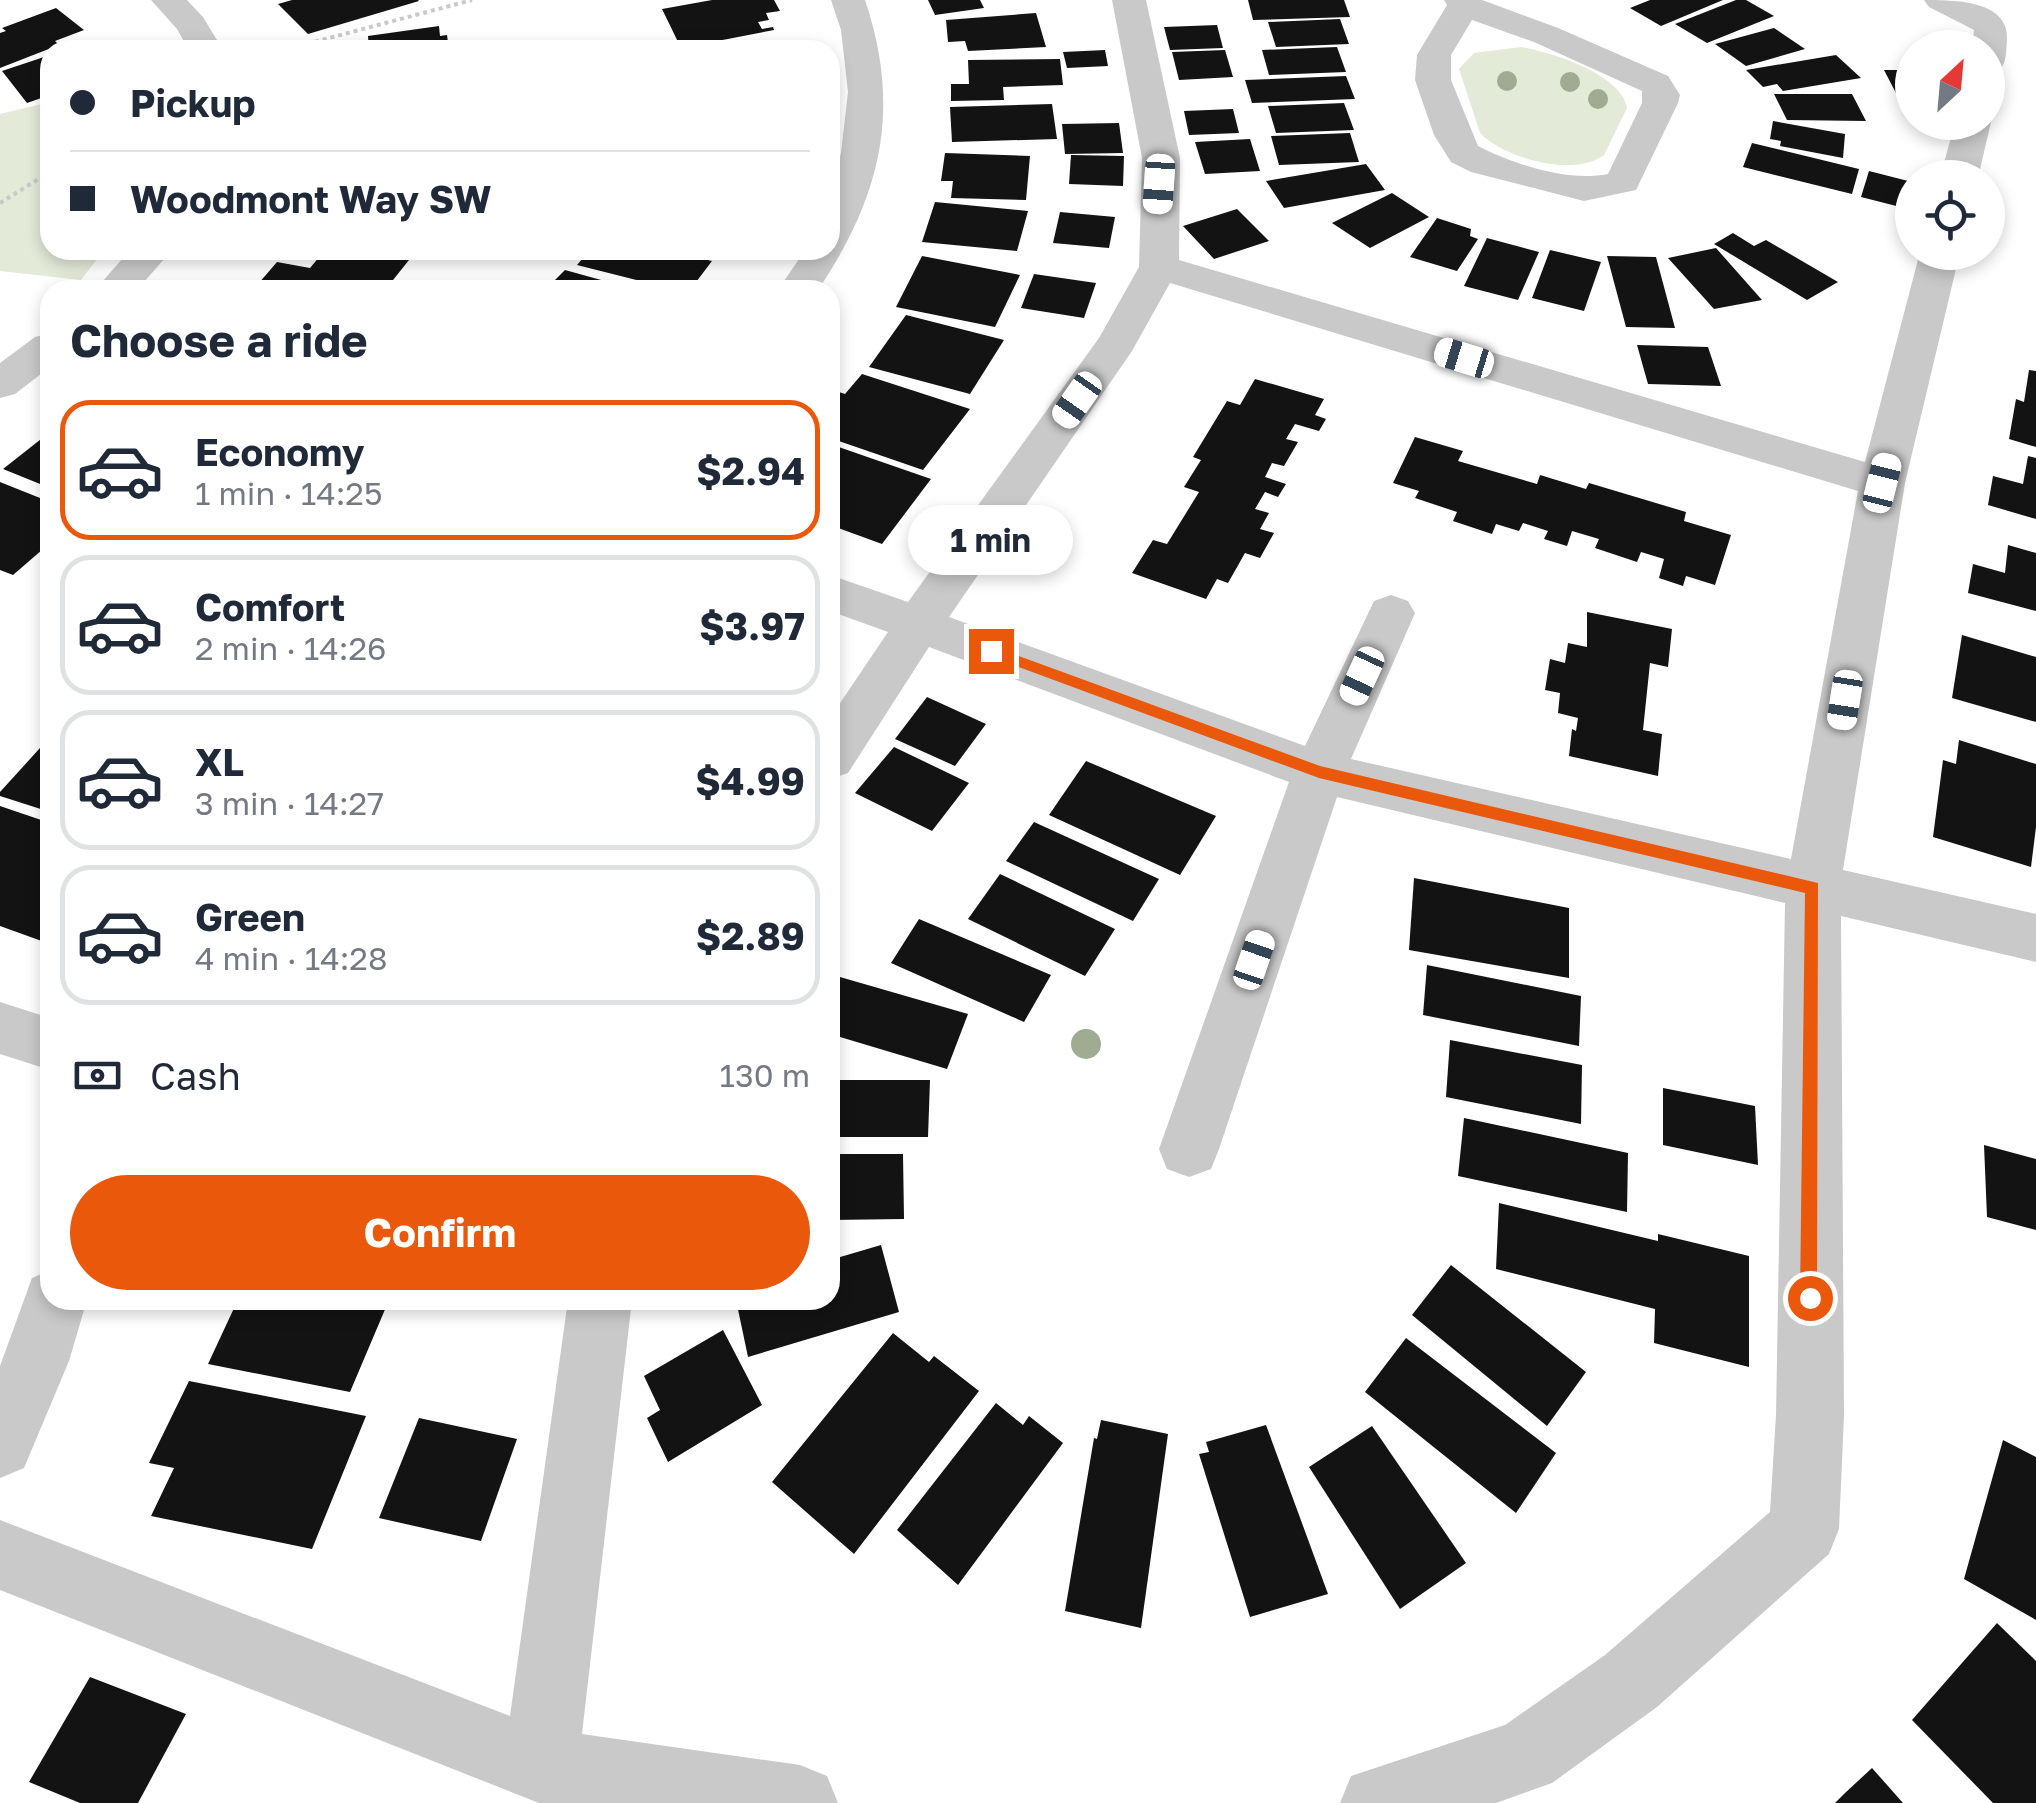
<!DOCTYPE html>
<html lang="en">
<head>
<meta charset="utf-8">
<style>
  body { margin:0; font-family:"Golos Text",sans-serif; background:#f6f6f7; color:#1f2937; height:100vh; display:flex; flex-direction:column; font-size:38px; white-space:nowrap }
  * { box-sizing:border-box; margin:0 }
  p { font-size:32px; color:#747a83 }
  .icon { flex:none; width:55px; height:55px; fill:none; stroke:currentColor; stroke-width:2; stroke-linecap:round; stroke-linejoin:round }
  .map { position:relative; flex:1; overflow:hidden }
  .side { position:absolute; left:40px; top:280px; width:800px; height:1030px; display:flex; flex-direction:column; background:#fff; border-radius:30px; box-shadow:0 5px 15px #0003 }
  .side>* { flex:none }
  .banner { position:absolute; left:40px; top:40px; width:800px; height:220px; border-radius:30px; box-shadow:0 5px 15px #0003; display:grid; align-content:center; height:220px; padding:0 30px; background:#fff }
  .needle { width:65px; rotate:26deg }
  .controls { position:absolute; left:1895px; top:30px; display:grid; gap:20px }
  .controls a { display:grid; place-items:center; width:110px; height:110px; border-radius:50%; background:#fff; box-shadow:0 5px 15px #0003; font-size:50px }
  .end { position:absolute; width:45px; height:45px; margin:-22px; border:12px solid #ea580c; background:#fff; box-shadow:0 0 0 5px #fff }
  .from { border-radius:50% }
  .bubble { position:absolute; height:70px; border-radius:35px; background:#fff; box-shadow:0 5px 15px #0003; font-size:32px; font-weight:700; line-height:70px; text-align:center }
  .car { position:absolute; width:30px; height:60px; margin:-30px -15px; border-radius:12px; box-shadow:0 0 8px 2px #0007; background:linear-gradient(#fff 24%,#345 0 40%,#fff 0 76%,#345 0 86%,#fff 0) }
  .banner b { display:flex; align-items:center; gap:35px; height:95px; font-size:38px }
  .banner b+b { border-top:2px solid #e0e1e3 }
  .banner i { width:25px; height:25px; background:#1f2937 }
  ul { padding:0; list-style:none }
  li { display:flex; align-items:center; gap:30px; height:140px; margin:0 20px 15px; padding:0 10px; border:5px solid #e0e1e3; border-radius:30px }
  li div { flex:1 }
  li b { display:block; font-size:38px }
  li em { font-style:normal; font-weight:700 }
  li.selected { border-color:#ea580c }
  li>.icon { width:90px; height:90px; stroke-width:1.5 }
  h2 { padding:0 30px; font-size:45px; line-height:120px }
  .pay { display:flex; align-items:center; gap:25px; height:110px; padding:0 30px; font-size:38px }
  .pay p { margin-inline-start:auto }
  .action { display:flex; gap:20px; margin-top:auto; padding:20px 30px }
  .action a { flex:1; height:115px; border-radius:60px; background:#ea580c; color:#fff; font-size:40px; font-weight:700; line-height:115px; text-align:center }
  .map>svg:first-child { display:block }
  .green { fill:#e3ead8 }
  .building { fill:#131313 }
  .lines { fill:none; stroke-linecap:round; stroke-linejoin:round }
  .path { stroke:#c9c9c9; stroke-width:4; stroke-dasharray:4 4; stroke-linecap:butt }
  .minor { fill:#c9c9c9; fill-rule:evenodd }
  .tree { fill:#a0ac92 }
  .route { fill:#ea580c }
</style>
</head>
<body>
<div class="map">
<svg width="2036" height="1803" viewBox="0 0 2036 1803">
  <rect width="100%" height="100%" fill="#fff"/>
  <g class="green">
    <path d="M1521 47C1551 52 1621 74 1627 108L1604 155C1574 178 1504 158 1480 133L1459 69 1474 53Z"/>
    <path d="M50 102V250H104L81 280 0 271V114Z"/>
  </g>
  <g class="building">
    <path d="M292 0H418L419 1 308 34 278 4Z"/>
    <path d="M712 0H774L780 11 766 13 769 20 758 22 762 29 773 27 774 30 681 48 662 9Z"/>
    <path d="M928 0H980L984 8 935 15Z"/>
    <path d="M1248 0H1344L1350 17 1253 20Z"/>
    <path d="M1650 0H1723L1661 26 1630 8Z"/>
    <path d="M1736 0H1746L1774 16 1707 43 1675 24Z"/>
    <path d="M56 8 84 30 55 41 59 45 0 68V33L6 31 2 28Z"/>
    <path d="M1036 13 1046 47 968 51 965 41 948 42 946 20Z"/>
    <path d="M1340 19 1349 44 1276 47 1268 22Z"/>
    <path d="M1217 25 1223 48 1170 50 1164 27Z"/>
    <path d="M439 26 440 36 447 35 449 50H369L368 36Z"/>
    <path d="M1774 28 1805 49 1746 66 1715 44Z"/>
    <path d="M1337 47 1346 72 1269 75 1262 50Z"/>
    <path d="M1105 50 1108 66 1067 68 1063 52Z"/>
    <path d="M1225 50 1233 77 1179 80 1172 52Z"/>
    <path d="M50 55V95L27 103 2 71Z"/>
    <path d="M1836 55 1861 78 1783 91 1777 84 1763 87 1746 70Z"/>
    <path d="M1060 59 1063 85 1003 87 1004 100 951 101V84H969L968 60Z"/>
    <path d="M1884 70H1912V95H1897Z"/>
    <path d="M1346 76 1355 99 1252 103 1245 80Z"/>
    <path d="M1774 94H1852L1866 121 1787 120Z"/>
    <path d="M1344 103 1354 130 1276 133 1268 106Z"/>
    <path d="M1052 104 1057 139 952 142 950 107Z"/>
    <path d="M1233 109 1239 133 1189 135 1184 111Z"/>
    <path d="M1773 121 1845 134 1843 158 1780 146 1781 141 1770 139Z"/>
    <path d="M1119 123 1123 153 1065 154 1062 124Z"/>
    <path d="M1350 133 1359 162 1279 165 1271 136Z"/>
    <path d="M1250 139 1260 171 1205 174 1195 142Z"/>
    <path d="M1752 143 1859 169 1852 194 1743 167Z"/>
    <path d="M945 153 1030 156 1026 200 951 198 953 181H941Z"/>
    <path d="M1071 155 1124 156 1123 186 1069 184Z"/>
    <path d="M1366 164 1385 190 1284 208 1266 181Z"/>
    <path d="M1869 171 1912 182V210L1861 197Z"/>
    <path d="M1392 193 1429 217 1370 248 1332 223Z"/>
    <path d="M935 202 1028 211 1017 251 922 242Z"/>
    <path d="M1237 209 1269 241 1214 259 1183 226Z"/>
    <path d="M1060 212 1115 217 1109 248 1053 243Z"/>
    <path d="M1437 218 1471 229 1470 236 1478 239 1457 271 1410 257Z"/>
    <path d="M1733 233 1754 246 1766 240 1838 282 1807 300 1714 244Z"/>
    <path d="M1487 238 1539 252 1518 300 1464 286Z"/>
    <path d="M1716 248 1762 300 1714 309 1668 258Z"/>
    <path d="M325 250H350L409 260 385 290H253L277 262 310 268Z"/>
    <path d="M590 250H680L678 253 712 261 690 290H676L577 265Z"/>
    <path d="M1550 250 1601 262 1584 311 1532 298Z"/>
    <path d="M922 256 1020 275 995 327 896 307Z"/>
    <path d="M1607 256 1656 257 1675 328 1626 327Z"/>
    <path d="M565 270 612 283 633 290H545Z"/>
    <path d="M1034 274 1096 283 1084 318 1021 308Z"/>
    <path d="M906 315 1004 340 970 394 869 367Z"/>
    <path d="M1637 345 1708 347 1721 386 1648 384Z"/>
    <path d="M2029 370 2036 371V447L2009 439 2016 399 2024 402Z"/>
    <path d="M862 374 970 409 923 470 830 438V389L845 394Z"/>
    <path d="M1255 379 1324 399 1315 415 1326 419 1319 431 1295 424 1286 439 1298 442 1284 466 1272 463 1265 477 1286 484 1278 497 1265 492 1255 509 1269 513 1260 529 1274 533 1260 558 1245 553 1228 583 1217 579 1206 599 1132 573 1153 540 1167 544 1199 492 1184 487 1201 460 1193 457 1227 401 1240 405Z"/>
    <path d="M50 432V488L3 469Z"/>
    <path d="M1415 437 1463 451 1458 461 1537 484 1540 475 1586 489 1589 483 1686 512 1684 521 1731 535 1715 585 1686 576 1683 586 1659 578 1664 559 1641 552 1637 562 1595 548 1599 539 1572 531 1567 546 1544 539 1548 531 1523 523 1519 531 1496 524 1492 534 1453 521 1457 512 1415 498 1419 491 1393 483Z"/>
    <path d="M830 444 931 479 882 544 830 525Z"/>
    <path d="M2028 456 2036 458V519L1988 505 1993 476 2023 484Z"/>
    <path d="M0 482 50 502V543L13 575 0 570Z"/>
    <path d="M2008 545 2036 553V611L1968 593 1973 564 2005 573Z"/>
    <path d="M1587 612 1672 629 1668 667 1650 663 1643 730 1662 734 1658 776 1569 756 1572 729 1576 731 1578 718 1558 713 1560 693 1545 690 1550 659 1565 663 1568 643 1587 647Z"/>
    <path d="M1962 635 2036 657V722L1952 698Z"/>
    <path d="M927 697 986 724 955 766 895 739Z"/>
    <path d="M50 737V812L0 796V792Z"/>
    <path d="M1959 740 2036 764V827L2031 867 1933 837 1943 760 1956 764Z"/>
    <path d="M894 747 969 783 932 831 855 793Z"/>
    <path d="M1086 761 1216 816 1180 875 1049 815Z"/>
    <path d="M0 806 50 823V944L0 926Z"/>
    <path d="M1034 822 1159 879 1133 921 1006 861Z"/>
    <path d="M1000 874 1115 929 1085 976 968 919Z"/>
    <path d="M1414 878 1569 908V978L1409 950Z"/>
    <path d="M919 919 1051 975 1024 1022 891 963Z"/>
    <path d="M1427 965 1581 996 1579 1046 1423 1015Z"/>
    <path d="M840 977 968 1014 947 1069 830 1034V998Z"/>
    <path d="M1450 1040 1582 1065 1581 1124 1446 1097Z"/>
    <path d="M830 1080H930L928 1137H830Z"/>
    <path d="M1663 1088 1755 1106 1758 1165 1663 1145Z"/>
    <path d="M1464 1118 1628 1153 1627 1212 1458 1176Z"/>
    <path d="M1984 1145 2036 1159V1230L1987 1217Z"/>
    <path d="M830 1154H903L904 1219 830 1220Z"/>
    <path d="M1499 1203 1658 1241V1234L1749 1256V1367L1654 1343 1655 1309 1496 1269Z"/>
    <path d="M881 1245 899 1312 748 1357 736 1300H830V1260Z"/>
    <path d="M1451 1265 1586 1372 1547 1426 1412 1315Z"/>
    <path d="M216 1300H389L350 1392 208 1364 235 1306Z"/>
    <path d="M723 1330 762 1405 668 1462 647 1418 660 1410 644 1376Z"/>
    <path d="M893 1333 929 1362 934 1356 979 1391 854 1554 772 1482Z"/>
    <path d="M1406 1338 1556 1453 1516 1513 1365 1392Z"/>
    <path d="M189 1381 366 1416 312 1549 151 1516 174 1468 149 1463Z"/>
    <path d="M996 1403 1023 1425 1029 1416 1063 1443 958 1585 897 1530Z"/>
    <path d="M419 1418 517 1439 481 1541 379 1518Z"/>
    <path d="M1101 1420 1168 1434 1141 1628 1065 1611 1094 1438 1097 1439Z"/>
    <path d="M1266 1425 1328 1594 1250 1617 1199 1454 1209 1452 1206 1442Z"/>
    <path d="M1372 1426 1466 1563 1400 1609 1309 1467Z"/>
    <path d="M2003 1440 2036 1457V1620L1964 1579Z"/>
    <path d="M1997 1623 2036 1661V1803H1993L1912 1720Z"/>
    <path d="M90 1677 186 1714 138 1803H80L29 1782Z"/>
    <path d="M1872 1768 1903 1803H1835L1845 1793Z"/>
  </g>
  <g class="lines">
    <g class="path">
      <path d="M284 50 472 0"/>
      <path d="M0 203 50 172"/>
    </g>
    <g class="minor">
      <path d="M151 0H187L203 17 223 50H189L177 29Z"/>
      <path d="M831 0H865C902 110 881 196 818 290H778L805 250H830V194L841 153 848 92 841 30Z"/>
      <path d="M1112 0H1146L1180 158 1179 260 1865 462 1920 252H1960L1905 483 1843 870 2036 914V962L1841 916 1844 1415 1839 1529 1829 1554 1657 1707 1552 1783 1496 1803H1340L1351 1776 1505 1725 1605 1655 1770 1512 1776 1415 1785 903 1337 797 1219 1149 1211 1169 1189 1177 1167 1169 1159 1149 1289 782 929 647 848 773 830 779V718L888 632 830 611V575L908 602 1099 338 1139 267 1142 158ZM1170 283 1858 491 1791 859 1351 759 1415 613 1408 601 1391 595 1374 601 1305 746 949 617 1132 351Z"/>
      <path d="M1444 0H1482L1558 28 1668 76 1680 95 1678 103 1636 190 1584 201 1471 172 1451 162 1434 135 1415 80 1417 55 1447 5ZM1472 20 1534 42 1642 91V103L1608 174C1568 182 1515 165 1478 146L1451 80V55Z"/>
      <path d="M1924 0C1953 0 2010 0 2007 40 2006 51 2007 61 2000 70L1988 73V48H1972L1974 30 1929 7Z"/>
      <path d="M1988 117 1991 122 1978 178H1940L1955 122H1988Z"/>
      <path d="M130 250H172L137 290H95Z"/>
      <path d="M50 333V367L15 394 0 398V363L35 337Z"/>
      <path d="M0 1002 50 1018V1070L0 1054Z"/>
      <path d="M50 1270V1300H87L69 1361 24 1468 0 1478V1366L32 1278Z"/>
      <path d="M568 1300H632L582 1734 800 1765 827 1776 838 1803H539L0 1590V1520L510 1716Z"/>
    </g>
  </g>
  <g class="tree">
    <circle cx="1507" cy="81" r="10"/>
    <circle cx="1570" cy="82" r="10"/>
    <circle cx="1598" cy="99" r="10"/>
    <circle cx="1086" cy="1044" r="15"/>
  </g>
  <path class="route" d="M991 646 1320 766 1818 883 1817 1305H1803L1800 1298 1805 893 1319 778 986 655 984 651Z"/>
</svg>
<div class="controls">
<a><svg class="needle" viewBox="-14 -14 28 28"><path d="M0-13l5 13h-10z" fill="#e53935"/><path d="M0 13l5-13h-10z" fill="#747a83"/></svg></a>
<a><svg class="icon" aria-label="locate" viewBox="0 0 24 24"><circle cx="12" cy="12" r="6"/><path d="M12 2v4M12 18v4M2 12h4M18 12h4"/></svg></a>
</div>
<i class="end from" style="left:1810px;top:1298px"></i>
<i class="end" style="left:991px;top:651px"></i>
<div class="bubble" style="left:908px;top:505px;width:165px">1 min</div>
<i class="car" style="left:1159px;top:184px;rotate:184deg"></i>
<i class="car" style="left:1464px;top:358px;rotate:287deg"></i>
<i class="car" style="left:1077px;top:400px;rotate:215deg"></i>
<i class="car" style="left:1882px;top:483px;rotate:14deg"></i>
<i class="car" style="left:1362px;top:676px;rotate:205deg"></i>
<i class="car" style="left:1845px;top:700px;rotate:189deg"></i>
<i class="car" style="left:1254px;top:960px;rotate:19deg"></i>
<div class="banner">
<b><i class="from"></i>Pickup</b>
<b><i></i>Woodmont Way SW</b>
</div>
<section class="side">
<h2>Choose a ride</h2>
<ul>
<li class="selected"><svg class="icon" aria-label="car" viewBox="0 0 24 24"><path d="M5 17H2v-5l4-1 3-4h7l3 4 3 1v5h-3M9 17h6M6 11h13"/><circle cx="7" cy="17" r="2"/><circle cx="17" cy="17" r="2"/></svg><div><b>Economy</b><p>1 min · 14:25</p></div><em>$2.94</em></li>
<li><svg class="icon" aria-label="car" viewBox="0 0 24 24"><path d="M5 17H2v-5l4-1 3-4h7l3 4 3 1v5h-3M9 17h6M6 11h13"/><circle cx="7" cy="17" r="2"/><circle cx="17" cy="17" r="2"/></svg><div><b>Comfort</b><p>2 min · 14:26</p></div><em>$3.97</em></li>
<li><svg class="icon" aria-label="car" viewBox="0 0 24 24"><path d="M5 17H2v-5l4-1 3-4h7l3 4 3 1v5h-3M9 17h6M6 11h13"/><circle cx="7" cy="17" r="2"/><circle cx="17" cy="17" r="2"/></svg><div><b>XL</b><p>3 min · 14:27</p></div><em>$4.99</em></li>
<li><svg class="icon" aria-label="car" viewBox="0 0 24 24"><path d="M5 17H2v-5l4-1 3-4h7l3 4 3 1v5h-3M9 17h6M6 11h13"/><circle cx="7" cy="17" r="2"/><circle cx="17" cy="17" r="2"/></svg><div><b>Green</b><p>4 min · 14:28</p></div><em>$2.89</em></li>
</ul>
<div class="pay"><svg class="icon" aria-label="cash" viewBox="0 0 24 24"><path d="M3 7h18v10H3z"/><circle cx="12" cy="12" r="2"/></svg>Cash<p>130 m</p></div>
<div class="action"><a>Confirm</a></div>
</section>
</div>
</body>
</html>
